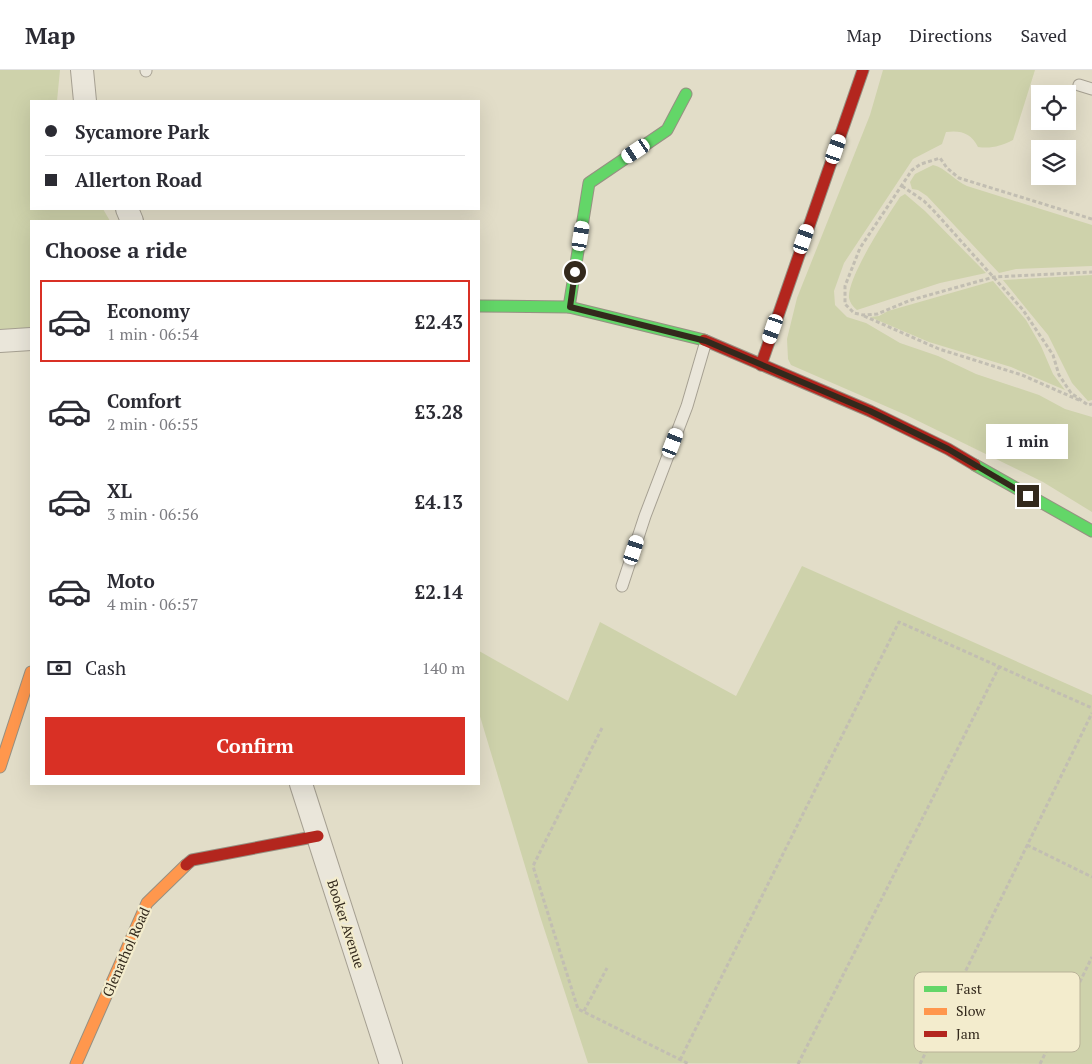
<!DOCTYPE html>
<html lang="en">
<head>
<meta charset="utf-8">
<style>
  body { margin:0; font-family:"PT Serif",serif; background:#f7f7f7; color:#2b2b33; height:100vh; display:flex; flex-direction:column; font-size:19px; white-space:nowrap }
  * { box-sizing:border-box; margin:0 }
  p { font-size:16px; color:#7c7c81 }
  .icon { flex:none; width:28px; height:28px; fill:none; stroke:currentColor; stroke-width:2; stroke-linecap:round; stroke-linejoin:round }
  .map { position:relative; flex:1; overflow:hidden }
  .sheet { position:absolute; left:30px; top:150px; width:450px; height:565px; display:flex; flex-direction:column; background:#fff; border-radius:0px; box-shadow:0 5px 20px #0002 }
  .sheet>* { flex:none }
  .hud { position:absolute; left:30px; top:30px; width:450px; height:110px; border-radius:0px; box-shadow:0 5px 20px #0002; display:grid; align-content:center; height:110px; padding:0 15px; background:#fff }
  .fabs { position:absolute; left:1031px; top:15px; display:grid; gap:10px }
  .fabs a { display:grid; place-items:center; width:45px; height:45px; border-radius:0px; background:#fff; box-shadow:0 5px 20px #0002; font-size:25px }
  .end { position:absolute; width:22px; height:22px; margin:-11px; border:6px solid #33291c; background:#fff; box-shadow:0 0 0 2px #fff }
  .from { border-radius:50% }
  .bubble { position:absolute; height:35px; border-radius:0px; background:#fff; box-shadow:0 5px 20px #0002; font-size:16px; font-weight:700; line-height:35px; text-align:center }
  .car { position:absolute; width:15px; height:30px; margin:-15px -8px; border-radius:6px; box-shadow:0 0 4px 1px #0007; background:linear-gradient(#fff 24%,#345 0 40%,#fff 0 76%,#345 0 86%,#fff 0) }
  .hud b { display:flex; align-items:center; gap:18px; height:48px; font-size:19px }
  .hud b+b { border-top:1px solid #e1e1e2 }
  .hud i { width:12px; height:12px; background:#2b2b33 }
  ul { padding:0; list-style:none }
  li { display:flex; align-items:center; gap:15px; height:82px; margin:0 10px 8px; padding:0 5px; border:2px solid transparent; border-radius:0px }
  li div { flex:1 }
  li b { display:block; font-size:19px }
  li em { font-style:normal; font-weight:700 }
  li.current { border-color:#d93025 }
  li>.icon { width:45px; height:45px; stroke-width:1.5 }
  h2 { padding:0 15px; font-size:22px; line-height:60px }
  .pay { display:flex; align-items:center; gap:12px; height:55px; padding:0 15px; font-size:19px }
  .pay p { margin-inline-start:auto }
  .action { display:flex; gap:10px; margin-top:auto; padding:10px 15px }
  .action a { flex:1; height:58px; border-radius:0px; background:#d93025; color:#fff; font-size:20px; font-weight:700; line-height:58px; text-align:center }
  header { display:flex; align-items:center; gap:30px; box-sizing:border-box; height:70px; padding:0 25px; background:#fff; border-bottom:1px solid #e1e1e2 }
  header strong { font-size:24px }
  nav { display:flex; gap:28px; margin-inline-start:auto; font-size:18px }
  .map>svg:first-child { display:block }
  .green { fill:#ced2ab }
  .lines { fill:none; stroke-linecap:round; stroke-linejoin:round }
  .lane-casing { stroke:#a6a092; stroke-width:13 }
  .street-casing { stroke:#a6a092; stroke-width:24 }
  .fast-casing { stroke:#969082; stroke-width:13 }
  .slow-casing { stroke:#969082; stroke-width:13 }
  .jam-casing { stroke:#969082; stroke-width:13 }
  .path { stroke:#c2beb2; stroke-width:3; stroke-dasharray:4 2.5; stroke-linecap:butt }
  .lane { stroke:#eae6da; stroke-width:11 }
  .street { stroke:#eae6da; stroke-width:22 }
  .fast { stroke:#63d668; stroke-width:11 }
  .slow { stroke:#ff974d; stroke-width:11 }
  .jam { stroke:#b3261e; stroke-width:11 }
  .route { stroke:#33291c; stroke-width:6 }
  .labels { text-anchor:middle; stroke-width:4.5; stroke-linejoin:round; paint-order:stroke }
  .street-label { font-size:14px; fill:#33291c; stroke:#f3eccd }
  .key { fill:#f3eccd; stroke:#b9b298; stroke-width:1 }
  .key-label { font-size:14px; fill:#33291c }
</style>
</head>
<body>
<header>
<strong>Map</strong>
<nav><a>Map</a><a>Directions</a><a>Saved</a></nav>
</header>
<div class="map">
<svg width="1092" height="994" viewBox="0 0 1092 994">
  <rect width="100%" height="100%" fill="#e2ddc8"/>
  <g class="green">
    <path d="M0 0H60L57 31H31V139H103L110 151H31V261L0 264Z"/>
    <path d="M883 0H1035L1013 70C1001 76 991 79 978 77 971 63 961 60 946 62L942 74 913 89 844 193 834 221 835 235 847 247 866 253 900 273 938 286 976 304 1039 325 1065 339 1092 347V442L1043 412 906 345 791 295 788 289 787 269 797 228 870 45Z"/>
    <path d="M933 95C946 98 955 111 967 116L1092 155V196L1016 199 999 203 927 126 918 120 912 119 910 112 915 104Z"/>
    <path d="M905 124 925 141 986 203 940 213 857 240C853 237 850 233 849 228 847 207 888 146 900 127Z"/>
    <path d="M1092 205V330L1088 331 1072 313 1048 265 1003 210Z"/>
    <path d="M993 211 1026 250 1041 276 1053 304 1065 320 1011 297 929 272 870 247 879 246 888 241Z"/>
    <path d="M802 496 1092 625V994L588 993 540 846 479 643V581L568 631 600 552 736 626Z"/>
  </g>
  <g class="lines">
    <defs>
      <g id="lane">
        <path d="M146 0V1"/>
        <path d="M1079 15 1092 19"/>
        <path d="M622 516 645 446 687 336 706 271"/>
      </g>
      <g id="street">
        <path d="M82 0 85 31"/>
        <path d="M127 139 132 151"/>
        <path d="M0 271 31 269"/>
        <path d="M301 714 391 994"/>
      </g>
      <g id="fast">
        <path d="M479 236 569 237 704 270"/>
        <path d="M569 237 589 113 667 60 686 24"/>
        <path d="M975 395 1092 461"/>
      </g>
      <g id="slow">
        <path d="M0 697 31 602"/>
        <path d="M76 994 147 833 186 795"/>
      </g>
      <g id="jam">
        <path d="M704 270 870 341 948 379 975 395"/>
        <path d="M761 295 863 0"/>
        <path d="M186 795 192 790 318 766"/>
      </g>
    </defs>
    <use href="#lane" class="lane-casing"/>
    <use href="#street" class="street-casing"/>
    <use href="#fast" class="fast-casing"/>
    <use href="#slow" class="slow-casing"/>
    <use href="#jam" class="jam-casing"/>
    <g class="path">
      <path d="M902 116 924 131 934 141 1023 240 1053 285 1059 305 1071 323 1088 335 1092 334"/>
      <path d="M1092 149 959 108 947 98 940 88 921 94 912 100 860 178 845 216V234L854 243 863 245 877 244 911 230 994 207 1092 202"/>
      <path d="M864 246 939 279 1022 305 1081 331"/>
      <path d="M602 658 533 796 578 939 689 994"/>
      <path d="M1027 775 1092 807"/>
      <path d="M584 941 607 898"/>
      <path d="M680 990 899 552 1092 638"/>
      <path d="M798 994 999 597"/>
      <path d="M920 994 1092 643"/>
      <path d="M1040 994 1092 887"/>
    </g>
    <use href="#lane" class="lane"/>
    <use href="#street" class="street"/>
    <use href="#fast" class="fast"/>
    <use href="#slow" class="slow"/>
    <use href="#jam" class="jam"/>
  </g>
  <g class="lines">
    <path class="route" d="M575 202 570 237 706 271 870 341 948 379 1028 426"/>
  </g>
  <g class="labels">
    <g class="street-label">
      <text transform="translate(346 854) rotate(72)" y="5">Booker Avenue</text>
      <text transform="translate(126 882) rotate(-66)" y="5">Glenathol Road</text>
    </g>
  </g>
  <rect x="914" y="902" width="166" height="80" rx="8" class="key"/>
  <rect x="924" y="916" width="23" height="6" fill="#63d668"/>
  <rect x="924" y="938" width="23" height="7" fill="#ff974d"/>
  <rect x="924" y="961" width="23" height="6" fill="#b3261e"/>
  <g class="key-label">
    <text x="956" y="924">Fast</text>
    <text x="956" y="946">Slow</text>
    <text x="956" y="969">Jam</text>
  </g>
</svg>
<div class="fabs">
<a><svg class="icon" aria-label="locate" viewBox="0 0 24 24"><circle cx="12" cy="12" r="6"/><path d="M12 2v4M12 18v4M2 12h4M18 12h4"/></svg></a>
<a><svg class="icon" aria-label="layers" viewBox="0 0 24 24"><path d="M12 4l9 5-9 5-9-5zM3 14l9 5 9-5"/></svg></a>
</div>
<i class="end from" style="left:575px;top:202px"></i>
<i class="end" style="left:1028px;top:426px"></i>
<div class="bubble" style="left:986px;top:354px;width:82px">1 min</div>
<i class="car" style="left:836px;top:79px;rotate:19deg"></i>
<i class="car" style="left:636px;top:81px;rotate:236deg"></i>
<i class="car" style="left:581px;top:166px;rotate:9deg"></i>
<i class="car" style="left:804px;top:169px;rotate:19deg"></i>
<i class="car" style="left:773px;top:259px;rotate:199deg"></i>
<i class="car" style="left:673px;top:373px;rotate:21deg"></i>
<i class="car" style="left:634px;top:480px;rotate:18deg"></i>
<div class="hud">
<b><i class="from"></i>Sycamore Park</b>
<b><i></i>Allerton Road</b>
</div>
<section class="sheet">
<h2>Choose a ride</h2>
<ul>
<li class="current"><svg class="icon" aria-label="car" viewBox="0 0 24 24"><path d="M5 17H2v-5l4-1 3-4h7l3 4 3 1v5h-3M9 17h6M6 11h13"/><circle cx="7" cy="17" r="2"/><circle cx="17" cy="17" r="2"/></svg><div><b>Economy</b><p>1 min · 06:54</p></div><em>£2.43</em></li>
<li><svg class="icon" aria-label="car" viewBox="0 0 24 24"><path d="M5 17H2v-5l4-1 3-4h7l3 4 3 1v5h-3M9 17h6M6 11h13"/><circle cx="7" cy="17" r="2"/><circle cx="17" cy="17" r="2"/></svg><div><b>Comfort</b><p>2 min · 06:55</p></div><em>£3.28</em></li>
<li><svg class="icon" aria-label="car" viewBox="0 0 24 24"><path d="M5 17H2v-5l4-1 3-4h7l3 4 3 1v5h-3M9 17h6M6 11h13"/><circle cx="7" cy="17" r="2"/><circle cx="17" cy="17" r="2"/></svg><div><b>XL</b><p>3 min · 06:56</p></div><em>£4.13</em></li>
<li><svg class="icon" aria-label="car" viewBox="0 0 24 24"><path d="M5 17H2v-5l4-1 3-4h7l3 4 3 1v5h-3M9 17h6M6 11h13"/><circle cx="7" cy="17" r="2"/><circle cx="17" cy="17" r="2"/></svg><div><b>Moto</b><p>4 min · 06:57</p></div><em>£2.14</em></li>
</ul>
<div class="pay"><svg class="icon" aria-label="cash" viewBox="0 0 24 24"><path d="M3 7h18v10H3z"/><circle cx="12" cy="12" r="2"/></svg>Cash<p>140 m</p></div>
<div class="action"><a>Confirm</a></div>
</section>
</div>
</body>
</html>
